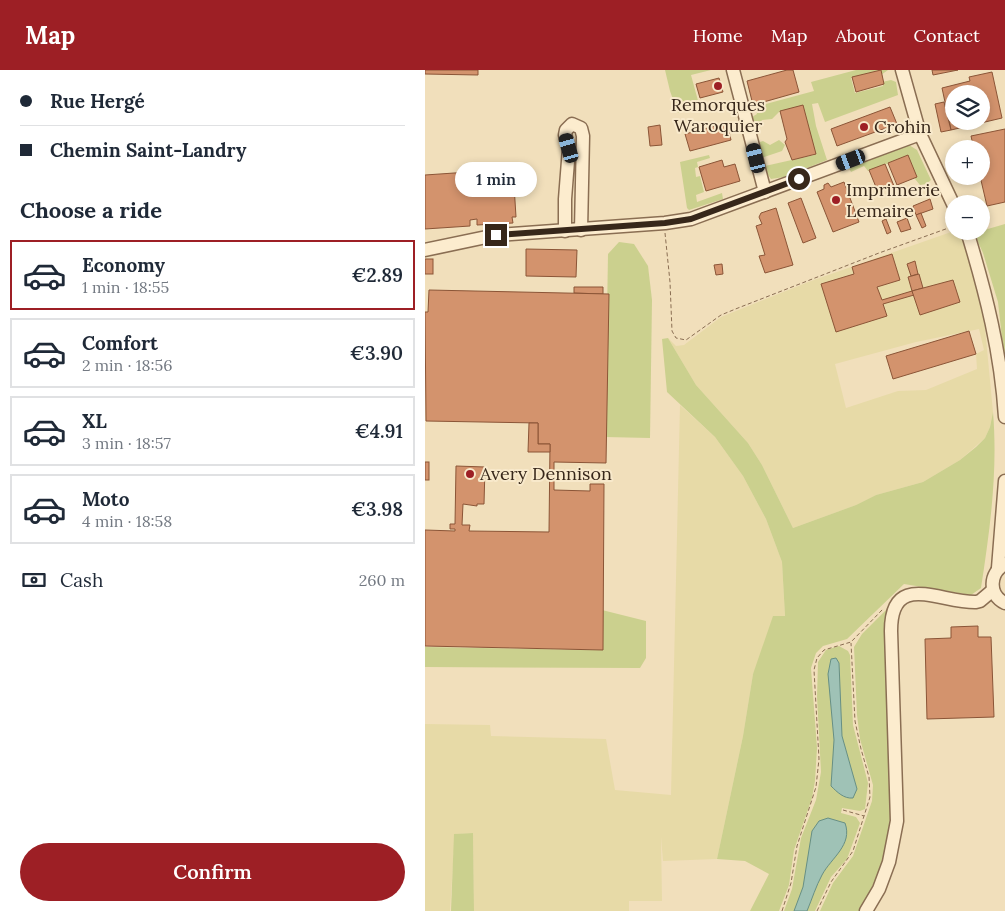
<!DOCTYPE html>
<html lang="en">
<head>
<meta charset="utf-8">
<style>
  body { margin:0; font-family:Lora,serif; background:#f6f6f7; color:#1f2937; height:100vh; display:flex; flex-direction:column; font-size:19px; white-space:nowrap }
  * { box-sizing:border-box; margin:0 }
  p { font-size:16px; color:#747a83 }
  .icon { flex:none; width:28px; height:28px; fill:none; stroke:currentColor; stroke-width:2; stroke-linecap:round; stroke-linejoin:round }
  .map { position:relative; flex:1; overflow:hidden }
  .details { display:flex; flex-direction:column; background:#fff; width:425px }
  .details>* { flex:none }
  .guide { display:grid; align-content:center; height:110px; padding:0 20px; background:#fff }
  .fabs { position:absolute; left:520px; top:15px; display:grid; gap:10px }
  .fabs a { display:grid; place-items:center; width:45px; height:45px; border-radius:50%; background:#fff; box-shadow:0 2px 8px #0003; font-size:25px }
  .end { position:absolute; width:22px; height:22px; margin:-11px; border:6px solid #37271a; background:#fff; box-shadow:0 0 0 2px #fff }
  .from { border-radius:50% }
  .bubble { position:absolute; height:35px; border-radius:18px; background:#fff; box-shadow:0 2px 8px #0003; font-size:16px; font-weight:600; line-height:35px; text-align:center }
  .car { position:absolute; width:15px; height:30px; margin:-15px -8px; border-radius:6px; box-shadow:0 0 4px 1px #0007; background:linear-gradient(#222 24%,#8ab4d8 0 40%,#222 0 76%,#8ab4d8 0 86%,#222 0) }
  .guide b { display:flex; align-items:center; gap:18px; height:48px; font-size:19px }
  .guide b+b { border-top:1px solid #e0e1e3 }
  .guide i { width:12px; height:12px; background:#1f2937 }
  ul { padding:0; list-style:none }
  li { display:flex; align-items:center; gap:15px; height:70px; margin:0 10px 8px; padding:0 10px; border:2px solid #e0e1e3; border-radius:0px }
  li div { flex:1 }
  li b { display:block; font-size:19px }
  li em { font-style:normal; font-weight:600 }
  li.on { border-color:#9d1f25 }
  li>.icon { width:45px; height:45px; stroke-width:1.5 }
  h2 { padding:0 20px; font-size:22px; line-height:60px }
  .pay { display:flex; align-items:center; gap:12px; height:55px; padding:0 20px; font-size:19px }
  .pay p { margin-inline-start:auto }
  .primary-button { display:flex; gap:10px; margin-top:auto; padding:10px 20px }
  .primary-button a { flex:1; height:58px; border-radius:30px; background:#9d1f25; color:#fff; font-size:20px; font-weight:600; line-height:58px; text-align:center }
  header { display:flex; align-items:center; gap:30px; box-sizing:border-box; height:70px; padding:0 25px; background:#9d1f25; color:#fff }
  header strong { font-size:24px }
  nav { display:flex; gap:28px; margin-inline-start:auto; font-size:18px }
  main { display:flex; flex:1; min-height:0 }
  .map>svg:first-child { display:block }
  .farmland { fill:#e7daa7; fill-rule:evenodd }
  .green { fill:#cbd08e }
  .water { fill:#9fc2b6; stroke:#678f84 }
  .building { fill:#d3936d; stroke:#8b5537; fill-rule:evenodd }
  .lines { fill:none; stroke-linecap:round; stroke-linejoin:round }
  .minor-casing { stroke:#8a6e53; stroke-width:15 }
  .path { stroke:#8a6e53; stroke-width:1; stroke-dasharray:4 2.5; stroke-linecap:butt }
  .minor { stroke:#fcecce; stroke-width:12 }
  .route { stroke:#37271a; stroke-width:6 }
  .poi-dot { fill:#9d1f25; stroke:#f8e9cb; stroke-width:2 }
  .labels { text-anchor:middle; stroke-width:4; stroke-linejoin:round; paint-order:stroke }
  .poi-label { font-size:18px; fill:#37271a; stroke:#f8e9cb; text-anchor:start }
</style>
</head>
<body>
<header>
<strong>Map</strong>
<nav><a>Home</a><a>Map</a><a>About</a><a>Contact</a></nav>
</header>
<main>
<section class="details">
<div class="guide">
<b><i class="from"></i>Rue Hergé</b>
<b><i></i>Chemin Saint-Landry</b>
</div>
<h2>Choose a ride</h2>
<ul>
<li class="on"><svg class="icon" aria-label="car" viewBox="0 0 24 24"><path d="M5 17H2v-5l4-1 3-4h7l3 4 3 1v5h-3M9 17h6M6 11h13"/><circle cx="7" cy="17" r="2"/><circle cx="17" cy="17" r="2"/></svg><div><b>Economy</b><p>1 min · 18:55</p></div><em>€2.89</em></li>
<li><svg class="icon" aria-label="car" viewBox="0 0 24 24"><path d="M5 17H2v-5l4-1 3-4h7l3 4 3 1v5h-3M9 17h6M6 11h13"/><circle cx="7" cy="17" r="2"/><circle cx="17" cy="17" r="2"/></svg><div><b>Comfort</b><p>2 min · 18:56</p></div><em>€3.90</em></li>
<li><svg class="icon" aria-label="car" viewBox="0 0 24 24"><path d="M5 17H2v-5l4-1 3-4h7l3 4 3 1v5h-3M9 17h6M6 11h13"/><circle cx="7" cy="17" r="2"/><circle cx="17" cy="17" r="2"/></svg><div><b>XL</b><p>3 min · 18:57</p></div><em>€4.91</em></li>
<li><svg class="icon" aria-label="car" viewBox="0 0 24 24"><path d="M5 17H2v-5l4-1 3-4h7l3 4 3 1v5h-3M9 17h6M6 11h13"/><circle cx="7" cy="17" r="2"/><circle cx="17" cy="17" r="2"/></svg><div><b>Moto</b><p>4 min · 18:58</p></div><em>€3.98</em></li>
</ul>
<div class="pay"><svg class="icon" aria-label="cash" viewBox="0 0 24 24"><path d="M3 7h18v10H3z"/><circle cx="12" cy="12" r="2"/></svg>Cash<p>260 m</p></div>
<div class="primary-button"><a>Confirm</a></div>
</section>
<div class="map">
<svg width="580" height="841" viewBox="0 0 580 841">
  <rect width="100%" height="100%" fill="#f1dfbb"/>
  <g class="farmland">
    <path d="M529 161H535L565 256 560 258 568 342 565 357 560 368 535 390 498 412 451 425 431 435 368 458 337 395 323 373 271 315 243 268 251 276 259 275 296 247 386 211ZM554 259 559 280 551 284 552 299 501 320 473 321 421 338 410 294 491 272Z"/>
    <path d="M255 335 290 367 318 406 341 449 357 492 360 547 328 604 318 666 292 789 238 791 236 767 237 831H204V841H49L48 763 30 764 25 841H0V654L65 655 66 666 181 669 190 720 246 725Z"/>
  </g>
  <g class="green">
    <path d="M240 0H286L266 5 275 38 253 43 245 21Z"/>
    <path d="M431 0H463L456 5 454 1 426 8 430 23 458 16 457 12 466 10 471 12 473 25 400 52 393 33 387 34 391 56 402 90 359 107 346 109 341 102 340 96 389 85 378 36 354 42 347 49 337 50 333 57 329 55 327 47 332 44 330 37 389 21 386 12Z"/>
    <path d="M354 70 360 75 357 81 336 88 335 72 338 71 345 75Z"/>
    <path d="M484 75 492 80 506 110 501 114 495 115 490 109 482 86 443 101 439 96 426 102 424 98Z"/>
    <path d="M284 85 285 88 272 92 273 97 270 98 271 107 275 106 279 122 271 125 272 132 297 123 298 129 264 140 262 138 255 92Z"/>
    <path d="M580 154V295L573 232 558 183 549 163Z"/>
    <path d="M194 172 209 174 223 196 227 230 225 368 180 367 183 184Z"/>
    <path d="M243 268 271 315 323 373 337 395 368 458 431 435 451 425 498 412 535 390 551 377 560 368 565 357 568 342C573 402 565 459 556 518L546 525 479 514 422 569 398 576 391 583 386 598 392 678 390 711 387 728 369 780 364 815 354 841H325L344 804 320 791 292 789 318 666 328 604 348 546H360L357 492 341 449 318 406 290 367 242 322 237 269Z"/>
    <path d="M462 539 460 555 466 744C464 780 452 810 435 841H395L408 813 428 786 447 731 448 715 435 669 432 645 429 577 437 564Z"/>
    <path d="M177 540 221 551V588L215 598 0 597V577L175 580Z"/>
    <path d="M414 576 423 581 425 585 428 655 443 713 440 739 435 741 417 738 416 743 431 747 435 753 422 789 406 807 390 841H359L367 819 376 768 391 730 396 702 392 627 393 592 401 580Z"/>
    <path d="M48 763 49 841H26L29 764Z"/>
  </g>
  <g class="water">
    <path d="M411 588 414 593 417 666 432 719 428 728C419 729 412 722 406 716L409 670 403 604 406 589Z"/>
    <path d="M403 748 420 753C428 775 406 788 397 805 391 816 387 829 382 841H369L378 817 387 761 394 751Z"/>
  </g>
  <g class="building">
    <path d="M0 0H53V5L0 4Z"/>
    <path d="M362 0H368L374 22 328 35 322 11Z"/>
    <path d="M456 0 459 14 431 22 427 7Z"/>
    <path d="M507 0H533L508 5Z"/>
    <path d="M567 2 577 48 526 60 517 18 545 11 544 7ZM529 24H556V51H529Z"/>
    <path d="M294 8 298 22 275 28 271 14Z"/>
    <path d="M519 32 526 60 516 62 510 34Z"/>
    <path d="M378 35 391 84 367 90 360 72 362 69 355 41Z"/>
    <path d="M465 37 472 54 412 76 406 59Z"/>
    <path d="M302 53 306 70 265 81 260 64Z"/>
    <path d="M235 55 237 75 225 76 223 57Z"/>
    <path d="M580 59V132L562 136 555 106 556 79H549L546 66Z"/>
    <path d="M483 85 492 107 472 115 463 93Z"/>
    <path d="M297 90 299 97 310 94 315 111 281 121 274 97Z"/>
    <path d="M460 94 469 116 453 122 444 100Z"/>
    <path d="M88 99 91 147H87L88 153 52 155V149L45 150V156L0 159V105Z"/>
    <path d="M419 112 434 152 408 162 392 122 399 119V115L403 113 406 117Z"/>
    <path d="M376 128 391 168 378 173 363 133Z"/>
    <path d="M505 129 508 139 491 145 488 136Z"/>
    <path d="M351 138 368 195 340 203 334 186 340 185 331 156 337 154 334 147 336 143Z"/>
    <path d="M496 143 501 156 497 158 491 145Z"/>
    <path d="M482 148 486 159 476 162 472 152Z"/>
    <path d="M461 149 466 162 462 164 457 151Z"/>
    <path d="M101 179 152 180 151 207 101 206Z"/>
    <path d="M467 184 475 210 452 217 457 230 487 221 489 225 458 234 462 246 411 262 396 214 429 204 427 197Z"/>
    <rect x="0" y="189" width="8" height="15"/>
    <path d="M490 191 493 204 486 206 482 194Z"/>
    <path d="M297 194 298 204 291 205 289 195Z"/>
    <path d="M494 204 498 218 487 221 483 207Z"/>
    <path d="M528 210 535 232 495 245 487 221Z"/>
    <path d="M149 217H178V224L149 223Z"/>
    <path d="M4 220 184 224 181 393 129 392V420L165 421V414H179L178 580 0 576V460L30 461V459H25V454H30L31 396 60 397 59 434H52V436L38 434 37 455H45L44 461 124 462 125 374H113V353L1 351 0 242H3Z"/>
    <path d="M544 261 551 284 468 309 461 286Z"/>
    <path d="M104 353H113V374H125V382H103Z"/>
    <rect x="0" y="392" width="4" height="18"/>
    <path d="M553 556V567H566L569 647 502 649 500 569 526 568V557Z"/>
  </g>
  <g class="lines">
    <defs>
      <g id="minor">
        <path d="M308 0 340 122"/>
        <path d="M477 0 495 64 529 136"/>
        <path d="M140 161V129L144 78 140 65 141 60 147 54 156 58 158 66 156 160"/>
        <path d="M542 161C561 223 576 283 580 347"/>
        <path d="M0 180 71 165 240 153 266 149 495 64"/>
        <path d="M580 494C564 503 563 525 580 533"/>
        <path d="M573 498 580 411"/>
        <path d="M441 841 454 819 464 792 472 751 466 561C466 500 515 533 551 532L555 531 568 520"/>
      </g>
    </defs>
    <use href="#minor" class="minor-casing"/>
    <g class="path">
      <path d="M240 163 245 212 247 261 251 268 261 270 296 245 313 238 454 183 529 156"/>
      <path d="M418 740 439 746"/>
      <path d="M357 841 366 813 372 776 391 717 394 689 389 600 392 588 399 580 426 572 458 539"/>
      <path d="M392 841 406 812 428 781 445 727 444 707 436 679 430 651 426 573"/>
    </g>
    <use href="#minor" class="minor"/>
  </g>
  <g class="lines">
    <path class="route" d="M71 165 240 153 266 149 374 109"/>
  </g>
  <g class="poi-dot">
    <circle cx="293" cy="16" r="5"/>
    <circle cx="439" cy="57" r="5"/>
    <circle cx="411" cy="130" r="5"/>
    <circle cx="45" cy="404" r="5"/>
  </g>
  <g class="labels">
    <g class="poi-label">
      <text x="293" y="41" text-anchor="middle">Remorques<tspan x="293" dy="21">Waroquier</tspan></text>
      <text x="449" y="63">Crohin</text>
      <text x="421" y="126">Imprimerie<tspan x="421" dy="21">Lemaire</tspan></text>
      <text x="55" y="410">Avery Dennison</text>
    </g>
  </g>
</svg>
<div class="fabs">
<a><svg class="icon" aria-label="layers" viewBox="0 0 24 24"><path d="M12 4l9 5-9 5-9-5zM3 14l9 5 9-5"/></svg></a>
<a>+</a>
<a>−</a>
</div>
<i class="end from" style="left:374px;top:109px"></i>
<i class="end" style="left:71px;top:165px"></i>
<div class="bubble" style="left:30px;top:92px;width:82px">1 min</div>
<i class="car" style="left:144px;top:78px;rotate:344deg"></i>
<i class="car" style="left:331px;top:88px;rotate:346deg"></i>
<i class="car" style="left:426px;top:90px;rotate:249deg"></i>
</div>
</main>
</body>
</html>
